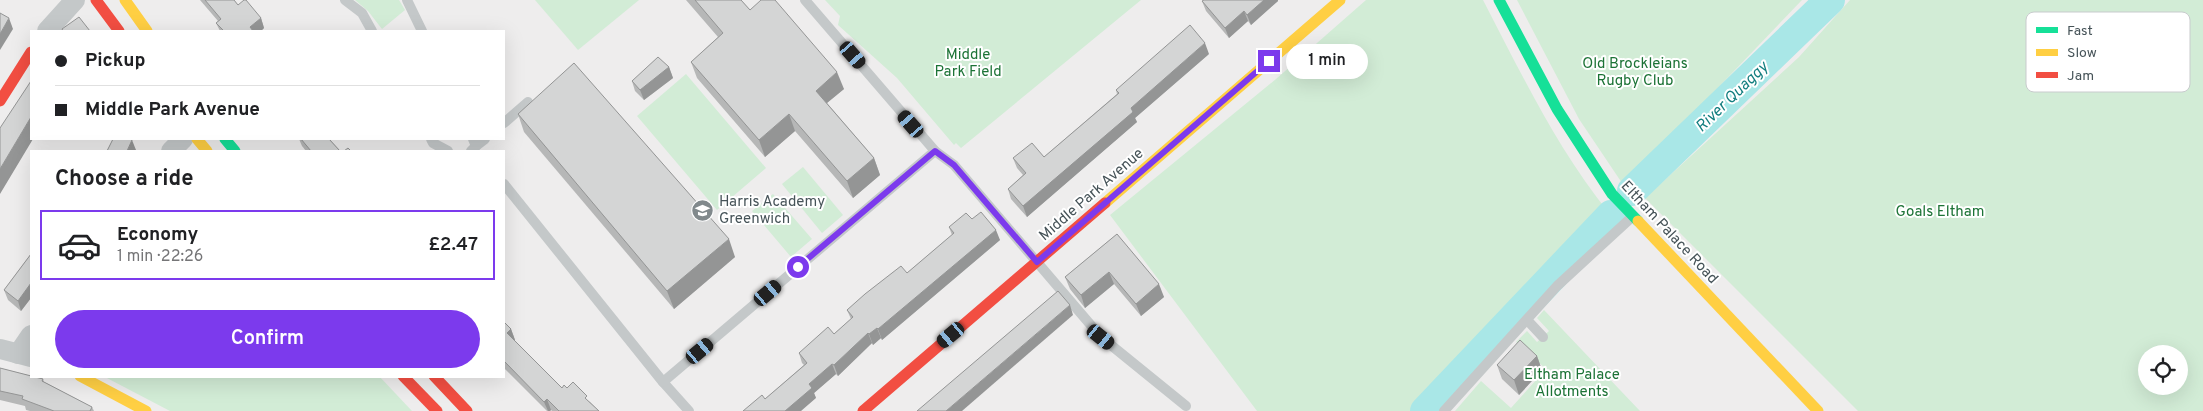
<!DOCTYPE html>
<html lang="en">
<head>
<meta charset="utf-8">
<style>
  body { margin:0; font-family:Overpass,sans-serif; background:#f6f6f6; color:#202124; height:100vh; display:flex; flex-direction:column; font-size:19px; white-space:nowrap }
  * { box-sizing:border-box; margin:0 }
  p { font-size:16px; color:#757577 }
  .icon { flex:none; width:28px; height:28px; fill:none; stroke:currentColor; stroke-width:2; stroke-linecap:round; stroke-linejoin:round }
  .map { position:relative; flex:1; overflow:hidden }
  .sheet { position:absolute; left:30px; top:150px; width:475px; height:228px; display:flex; flex-direction:column; background:#fff; border-radius:0px; box-shadow:0 5px 20px #0002 }
  .sheet>* { flex:none }
  .guide { position:absolute; left:30px; top:30px; width:475px; height:110px; border-radius:0px; box-shadow:0 5px 20px #0002; display:grid; align-content:center; height:110px; padding:0 25px; background:#fff }
  .tools { position:absolute; left:2138px; top:345px; display:grid; gap:10px }
  .tools a { display:grid; place-items:center; width:50px; height:50px; border-radius:50%; background:#fff; box-shadow:0 5px 20px #0002; font-size:25px }
  .end { position:absolute; width:22px; height:22px; margin:-11px; border:6px solid #7c3aed; background:#fff; box-shadow:0 0 0 2px #fff }
  .from { border-radius:50% }
  .bubble { position:absolute; height:35px; border-radius:18px; background:#fff; box-shadow:0 5px 20px #0002; font-size:16px; font-weight:600; line-height:35px; text-align:center }
  .car { position:absolute; width:15px; height:30px; margin:-15px -8px; border-radius:6px; box-shadow:0 0 4px 1px #0007; background:linear-gradient(#222 24%,#8ab4d8 0 40%,#222 0 76%,#8ab4d8 0 86%,#222 0) }
  .guide b { display:flex; align-items:center; gap:18px; height:48px; font-size:19px }
  .guide b+b { border-top:1px solid #e0e0e0 }
  .guide i { width:12px; height:12px; background:#202124 }
  ul { padding:0; list-style:none }
  li { display:flex; align-items:center; gap:15px; height:70px; margin:0 10px 8px; padding:0 15px; border:2px solid transparent; border-radius:0px }
  li div { flex:1 }
  li b { display:block; font-size:19px }
  li em { font-style:normal; font-weight:600 }
  li.active { border-color:#7c3aed }
  li>.icon { width:45px; height:45px; stroke-width:1.5 }
  h2 { padding:0 25px; font-size:22px; line-height:60px }
  .action { display:flex; gap:10px; margin-top:auto; padding:10px 25px }
  .action a { flex:1; height:58px; border-radius:30px; background:#7c3aed; color:#fff; font-size:20px; font-weight:600; line-height:58px; text-align:center }
  .map>svg:first-child { display:block }
  .green { fill:#d2ecd6; fill-rule:evenodd }
  .lines { fill:none; stroke-linecap:round; stroke-linejoin:round }
  .river { stroke:#a9e7e7; stroke-width:30 }
  .lane { stroke:#c4c8c9; stroke-width:10 }
  .street { stroke:#c4c8c9; stroke-width:20 }
  .fast { stroke:#16e098; stroke-width:11 }
  .slow { stroke:#ffcf43; stroke-width:11 }
  .jam { stroke:#f24e42; stroke-width:11 }
  .wall { fill:#b6b7b7 }
  .shaded-wall { fill:#949595 }
  .building { fill:#d4d5d5; stroke:#949595 }
  .route { stroke:#7c3aed; stroke-width:6 }
  .labels { text-anchor:middle; stroke-width:4; stroke-linejoin:round; paint-order:stroke }
  .park-label { font-size:15px; fill:#1c7336; stroke:#fff }
  .street-label { font-size:15px; fill:#465358; stroke:#fff }
  .poi-label { font-size:15px; fill:#465358; stroke:#fff; text-anchor:start }
  .water-label { font-size:16px; font-style:italic; fill:#147f80; stroke:#fff }
  .key { fill:#fff; stroke:#c8cbcd; stroke-width:1 }
  .key-label { font-size:14px; fill:#465358 }
</style>
</head>
<body>
<div class="map">
<svg width="2203" height="411" viewBox="0 0 2203 411">
  <rect width="100%" height="100%" fill="#eeeded"/>
  <g class="green">
    <path d="M355 0H399L405 10 382 29 368 11Z"/>
    <path d="M535 0H639L578 50Z"/>
    <path d="M825 0H1141L961 148 956 143 954 145 897 78 838 25 840 16Z"/>
    <path d="M1366 0H1483C1521 73 1557 149 1609 213L1420 411H1257L1110 215 1276 79Z"/>
    <path d="M1517 0H1802L1624 186 1579 119Z"/>
    <path d="M1850 0H2203V411H1858L1645 198 1799 57ZM2146 354H2179V386H2146Z"/>
    <path d="M686 74 766 168 717 210 637 116Z"/>
    <path d="M803 167 843 215 822 233 782 184Z"/>
    <path d="M773 194 812 239 791 257 752 211Z"/>
    <path d="M1544 310 1640 411H1455L1481 381 1511 408 1546 369 1516 342 1527 331 1537 342 1549 331 1537 318Z"/>
    <path d="M103 376H379L412 411H170Z"/>
  </g>
  <g class="lines">
    <g class="river">
      <path d="M1632 191 1830 0"/>
      <path d="M1425 411 1611 215"/>
    </g>
    <g class="lane">
      <path d="M345 0 362 13 372 31"/>
      <path d="M407 0 422 31"/>
      <path d="M805 0 935 151 954 165 1101 337 1186 406"/>
      <path d="M504 123 528 102"/>
      <path d="M431 139 433 143 448 151"/>
      <path d="M476 146 485 139"/>
      <path d="M471 151 476 146 473 139"/>
      <path d="M504 184 663 382 689 411"/>
      <path d="M1527 320 1543 337"/>
      <path d="M663 382 935 151"/>
      <path d="M1444 411 1557 286 1632 217"/>
    </g>
    <g class="street">
      <path d="M47 31 75 0"/>
      <path d="M171 151 183 139"/>
      <path d="M0 349 31 357"/>
      <path d="M18 354 31 335"/>
    </g>
    <g class="fast">
      <path d="M1499 0 1557 109 1612 194 1638 221"/>
      <path d="M225 139 235 151"/>
    </g>
    <g class="slow">
      <path d="M125 0 147 31"/>
      <path d="M197 139 207 151"/>
      <path d="M1105 203 1340 0"/>
      <path d="M1638 221 1818 411"/>
      <path d="M80 376 146 411"/>
    </g>
    <g class="jam">
      <path d="M96 0 119 31"/>
      <path d="M0 101 31 52"/>
      <path d="M403 376 437 411"/>
      <path d="M434 376 467 411"/>
      <path d="M863 411 1105 203"/>
    </g>
  </g>
  <g class="wall">
    <path d="M200 0H234L238 5 261 18 264 28 261 31H220L216 23 218 21Z"/>
    <path d="M686 0H741L750 10 844 89 827 103 874 158 880 175 853 198 795 131 765 157 697 78 691 62 718 37Z"/>
    <path d="M1202 1H1278L1251 25 1248 21 1229 38 1206 11Z"/>
    <path d="M1209 54 1135 118 1137 122 1027 217 1011 199 1008 189 1023 175 1017 168 1013 158 1044 157 1117 94 1116 90Z"/>
    <path d="M669 67 673 78 644 100 635 91 632 81Z"/>
    <path d="M518 114 735 257 674 309 524 132Z"/>
    <path d="M299 139H329L340 151H306L302 146Z"/>
    <path d="M972 219 1000 240 882 340 881 338 873 345 872 343 838 376 836 374 814 393 816 398 765 399 804 365 802 363 799 353 834 334 851 319 847 310 907 273 952 235 949 227Z"/>
    <path d="M1117 234 1164 297 1141 316 1114 284 1085 308 1070 289 1065 277Z"/>
    <path d="M31 254V298L21 311 8 300 4 290Z"/>
    <path d="M504 322 511 329 515 340H514L562 388H567L590 402 599 411H552L551 410 550 411H547L504 368Z"/>
    <path d="M1537 356 1542 370 1519 395 1502 379 1497 365Z"/>
    <path d="M0 368 43 379 44 382 92 407 94 411H30L26 410 25 406 0 400Z"/>
  </g>
  <g class="shaded-wall">
    <path d="M1264 0H1278V1L1251 25 1247 15Z"/>
    <path d="M1244 11 1248 21 1229 38 1225 28Z"/>
    <path d="M9 18 13 29 0 50V34Z"/>
    <path d="M261 18 264 28 261 31H251L250 27Z"/>
    <path d="M1205 43 1209 54 1135 118 1137 122 1027 217 1023 206 1131 108Z"/>
    <path d="M669 67 673 78 644 100 640 90Z"/>
    <path d="M837 72 844 89 822 107 816 91Z"/>
    <path d="M789 114 795 131 765 157 759 140Z"/>
    <path d="M31 117V139H33L0 194V169Z"/>
    <path d="M132 140 136 150 135 151H127Z"/>
    <path d="M874 158 880 175 853 198 847 181Z"/>
    <path d="M996 230 1000 240 882 340 878 329Z"/>
    <path d="M729 239 735 257 674 309 667 291Z"/>
    <path d="M1109 272 1114 284 1085 308 1081 295Z"/>
    <path d="M31 283V298L21 311 18 301Z"/>
    <path d="M1159 284 1164 297 1141 316 1136 304Z"/>
    <path d="M1070 305 1073 315 962 411H946Z"/>
    <path d="M877 328 881 338 873 345 869 334Z"/>
    <path d="M511 329 515 340 511 344 507 333Z"/>
    <path d="M868 333 872 343 838 376 834 365Z"/>
    <path d="M1537 356 1542 370 1519 395 1514 380Z"/>
    <path d="M832 364 836 374 814 393 816 398 801 411H785L809 384Z"/>
    <path d="M547 399 551 410 550 411H548L544 402Z"/>
  </g>
  <g class="building">
    <path d="M205 0H234L238 5 244 0H246L261 18 250 27 253 31H224L216 23 221 19Z"/>
    <path d="M695 0H741L750 10 761 0H775L837 72 816 91 874 158 847 181 789 114 759 140 691 62 723 33Z"/>
    <path d="M1204 0H1264L1247 15 1244 11 1225 28 1202 1Z"/>
    <path d="M0 13 9 18 0 34Z"/>
    <path d="M79 17 90 31H63L62 29Z"/>
    <path d="M1190 25 1205 43 1131 108 1133 112 1023 206 1008 189 1026 173 1013 158 1032 143 1044 157 1119 93 1116 90Z"/>
    <path d="M658 57 669 67 640 90 632 81Z"/>
    <path d="M574 63 729 239 667 291 518 114Z"/>
    <path d="M31 81V117L0 169V128Z"/>
    <path d="M113 139H130L132 140 127 151H107Z"/>
    <path d="M301 139H329L340 151H311Z"/>
    <path d="M348 148 351 151H344Z"/>
    <path d="M981 212 996 230 878 329 877 328 869 334 868 333 834 365 832 364 809 384 812 388 785 411H743L762 395 765 399 807 363 799 353 828 327 834 334 853 317 847 310 865 294 901 266 907 273 954 233 949 227 966 213 972 219Z"/>
    <path d="M1117 234 1159 284 1136 304 1109 272 1081 295 1065 277Z"/>
    <path d="M31 254V283L18 301 4 290Z"/>
    <path d="M1058 291 1070 305 946 411H917Z"/>
    <path d="M504 322 511 329 507 333 562 388 564 385 567 388 573 382 587 396 585 398 599 411H559L547 399 544 402 504 361Z"/>
    <path d="M1520 340 1537 356 1514 380 1497 365Z"/>
    <path d="M0 368 43 379 42 381 92 407 90 411H54L22 399 23 396 0 391Z"/>
  </g>
  <g class="lines">
    <path class="route" d="M798 267 935 151 954 165 1037 262 1269 61"/>
  </g>
  <defs>
    <symbol id="school-disc" viewBox="-11 -11 22 22"><circle r="9.5" fill="#81898c" stroke="#fff"/><path d="M0-5L7-2L0 1L-7-2ZM-4 1L0 2.5L4 1V4Q0 6-4 4Z" fill="#fff"/></symbol>
  </defs>
  <g fill-rule="evenodd">
    <use href="#school-disc" x="690" y="198" width="25" height="25"/>
  </g>
  <g class="labels">
    <g class="park-label">
      <text x="968" y="59">Middle<tspan x="968" dy="17">Park Field</tspan></text>
      <text x="1635" y="68">Old Brockleians<tspan x="1635" dy="17">Rugby Club</tspan></text>
      <text x="1940" y="216">Goals Eltham</text>
      <text x="1572" y="379">Eltham Palace<tspan x="1572" dy="17">Allotments</tspan></text>
    </g>
    <g class="street-label">
      <text transform="translate(1091 194) rotate(-41)" y="5">Middle Park Avenue</text>
      <text transform="translate(1670 232) rotate(47)" y="5">Eltham Palace Road</text>
    </g>
    <g class="poi-label">
      <text x="719" y="206">Harris Academy<tspan x="719" dy="17">Greenwich</tspan></text>
    </g>
    <g class="water-label">
      <text transform="translate(1731 96) rotate(-44)" y="6">River Quaggy</text>
    </g>
  </g>
  <rect x="2026" y="12" width="164" height="80" rx="8" class="key"/>
  <rect x="2036" y="27" width="22" height="6" fill="#16e098"/>
  <rect x="2036" y="49" width="22" height="7" fill="#ffcf43"/>
  <rect x="2036" y="72" width="22" height="6" fill="#f24e42"/>
  <g class="key-label">
    <text x="2067" y="35">Fast</text>
    <text x="2067" y="57">Slow</text>
    <text x="2067" y="80">Jam</text>
  </g>
</svg>
<div class="tools">
<a><svg class="icon" aria-label="locate" viewBox="0 0 24 24"><circle cx="12" cy="12" r="6"/><path d="M12 2v4M12 18v4M2 12h4M18 12h4"/></svg></a>
</div>
<i class="end from" style="left:798px;top:267px"></i>
<i class="end" style="left:1269px;top:61px"></i>
<div class="bubble" style="left:1286px;top:44px;width:82px">1 min</div>
<i class="car" style="left:853px;top:55px;rotate:139deg"></i>
<i class="car" style="left:911px;top:124px;rotate:319deg"></i>
<i class="car" style="left:768px;top:293px;rotate:50deg"></i>
<i class="car" style="left:951px;top:335px;rotate:230deg"></i>
<i class="car" style="left:1101px;top:337px;rotate:129deg"></i>
<i class="car" style="left:700px;top:351px;rotate:50deg"></i>
<div class="guide">
<b><i class="from"></i>Pickup</b>
<b><i></i>Middle Park Avenue</b>
</div>
<section class="sheet">
<h2>Choose a ride</h2>
<ul>
<li class="active"><svg class="icon" aria-label="car" viewBox="0 0 24 24"><path d="M5 17H2v-5l4-1 3-4h7l3 4 3 1v5h-3M9 17h6M6 11h13"/><circle cx="7" cy="17" r="2"/><circle cx="17" cy="17" r="2"/></svg><div><b>Economy</b><p>1 min · 22:26</p></div><em>£2.47</em></li>
</ul>
<div class="action"><a>Confirm</a></div>
</section>
</div>
</body>
</html>
